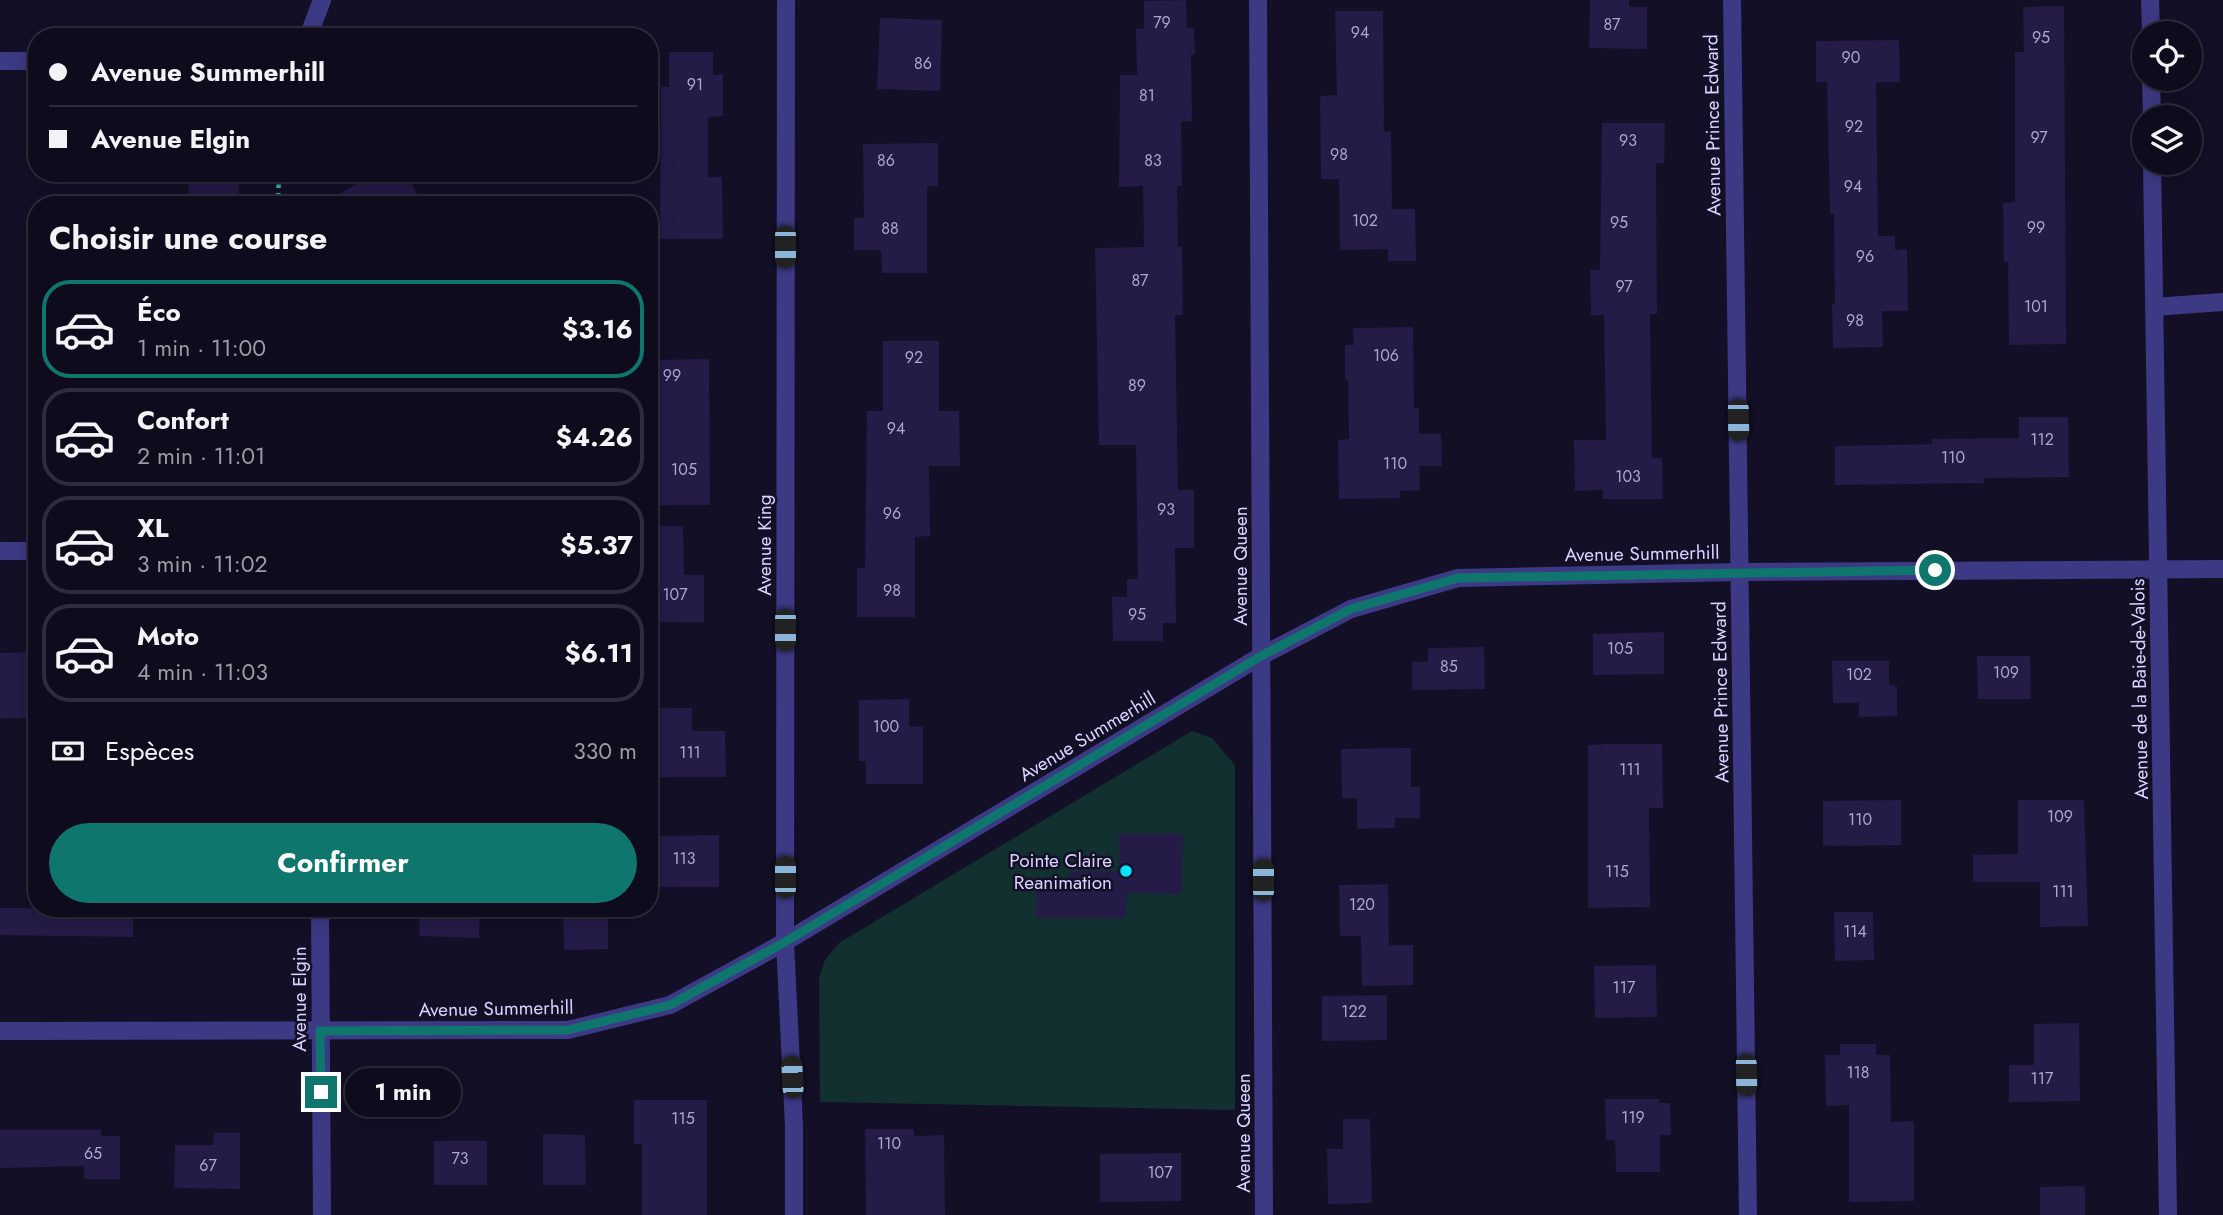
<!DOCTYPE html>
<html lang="fr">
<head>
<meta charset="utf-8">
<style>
  body { margin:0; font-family:Jost,sans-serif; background:#1c1929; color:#f1f3f6; height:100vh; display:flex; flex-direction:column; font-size:26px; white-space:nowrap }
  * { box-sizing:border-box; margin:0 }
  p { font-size:23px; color:#9b9ba3 }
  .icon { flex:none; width:38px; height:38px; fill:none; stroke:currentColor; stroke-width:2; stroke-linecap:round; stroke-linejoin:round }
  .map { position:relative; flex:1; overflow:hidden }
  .drawer { position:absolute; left:28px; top:196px; width:630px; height:721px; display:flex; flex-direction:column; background:#0e0b1c; border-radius:28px; box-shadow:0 4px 18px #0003,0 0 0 2px #2e2b3b }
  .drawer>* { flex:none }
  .banner { position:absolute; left:28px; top:28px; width:630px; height:154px; border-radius:28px; box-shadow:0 4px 18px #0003,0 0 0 2px #2e2b3b; display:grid; align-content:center; height:154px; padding:0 21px; background:#0e0b1c }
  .tools { position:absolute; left:2132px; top:21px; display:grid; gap:14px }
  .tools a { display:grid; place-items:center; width:70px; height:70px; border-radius:50%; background:#0e0b1c; box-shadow:0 4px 18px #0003,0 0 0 2px #2e2b3b; font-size:35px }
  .end { position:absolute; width:32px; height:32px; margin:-16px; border:9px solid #0f766e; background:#fff; box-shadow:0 0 0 4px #fff }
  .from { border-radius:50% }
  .bubble { position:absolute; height:49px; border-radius:24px; background:#0e0b1c; box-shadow:0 4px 18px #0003,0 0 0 2px #2e2b3b; font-size:23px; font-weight:700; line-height:49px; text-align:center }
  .car { position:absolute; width:21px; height:42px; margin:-21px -10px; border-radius:9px; box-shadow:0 0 5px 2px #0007; background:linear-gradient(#222 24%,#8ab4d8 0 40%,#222 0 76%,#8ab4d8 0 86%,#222 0) }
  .banner b { display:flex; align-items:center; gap:24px; height:66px; font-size:26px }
  .banner b+b { border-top:2px solid #2e2b3b }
  .banner i { width:18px; height:18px; background:#f1f3f6 }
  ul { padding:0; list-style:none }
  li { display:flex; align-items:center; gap:21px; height:98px; margin:0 14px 10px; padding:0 7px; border:4px solid #2e2b3b; border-radius:28px }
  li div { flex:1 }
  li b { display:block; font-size:26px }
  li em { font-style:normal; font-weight:700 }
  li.current { border-color:#0f766e }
  li>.icon { width:63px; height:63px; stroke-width:1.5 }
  h2 { padding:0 21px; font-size:32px; line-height:84px }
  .pay { display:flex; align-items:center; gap:18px; height:77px; padding:0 21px; font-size:26px }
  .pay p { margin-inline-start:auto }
  .action { display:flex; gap:14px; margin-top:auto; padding:14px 21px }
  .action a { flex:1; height:80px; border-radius:42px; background:#0f766e; color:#fff; font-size:28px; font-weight:700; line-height:80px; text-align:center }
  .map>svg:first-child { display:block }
  .green { fill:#12302f }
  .building { fill:#241b47 }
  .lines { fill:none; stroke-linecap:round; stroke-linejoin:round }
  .path { stroke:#2fb8b0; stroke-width:4.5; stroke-dasharray:3.5 5; stroke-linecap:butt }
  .minor { stroke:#3d3a85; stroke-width:18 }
  .route { stroke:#0f766e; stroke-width:9 }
  .poi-dot { fill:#00e5ff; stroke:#130f26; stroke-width:2.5 }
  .labels { text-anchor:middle; stroke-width:5; stroke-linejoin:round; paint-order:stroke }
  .number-label { font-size:16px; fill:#aca6d1 }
  .street-label { font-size:19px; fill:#d9d4ff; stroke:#130f26 }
  .poi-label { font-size:19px; fill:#d9d4ff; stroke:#130f26; text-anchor:end }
</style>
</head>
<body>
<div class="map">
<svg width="2223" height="1215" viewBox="0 0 2223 1215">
  <rect width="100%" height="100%" fill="#130f26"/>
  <path class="green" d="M1192 731 1212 738 1235 765V1110L820 1102 819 978 825 960 839 943Z"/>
  <g class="building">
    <path d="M1186 0 1187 28H1194L1195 55H1191L1192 121 1181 122 1182 186H1177L1178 247H1182L1183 315H1175L1178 490H1194V548H1175L1176 623H1163V641H1113L1112 597H1127V579H1138L1136 445H1099L1095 248 1144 247 1143 186 1119 187 1120 75H1137L1136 29H1144V1Z"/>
    <path d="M1590 0H1629V7H1647V49L1589 48Z"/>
    <path d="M2064 6 2066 344 2009 345 2008 262H2004L2003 203 2015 202V52H2024L2023 7Z"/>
    <path d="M1335 11H1383L1384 132 1391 131 1392 209H1415L1416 261H1388V249L1340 250 1339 179H1321L1320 96 1337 95Z"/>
    <path d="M880 18 942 20 940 91 877 89Z"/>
    <path d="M1899 40 1900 82H1876L1878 236H1895V250L1907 249 1908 311H1882L1883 347 1833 348 1832 304H1835L1834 214H1830L1827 82H1816V41Z"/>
    <path d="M669 52H713V75L723 74V116L708 117V177H722L723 239H660L661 87H669Z"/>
    <path d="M1602 123H1665L1664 163H1656L1657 314H1650L1652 458H1662L1663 499H1603V490L1575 491 1574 440H1606L1604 315H1591L1590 270H1600Z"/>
    <path d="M938 143V186H927V273H882L881 250H854V218H864L863 144Z"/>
    <path d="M188 173H238L239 205H189Z"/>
    <path d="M376 173H406L423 205H319Z"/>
    <path d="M1413 327 1414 408H1419V434H1441L1442 466H1419L1420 490 1400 491V498L1339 499 1338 440 1349 439 1348 379 1345 380V345H1354L1353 328Z"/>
    <path d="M883 341H939V411H959L960 466H929L930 536 915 537V617H857V568H865L867 411H883Z"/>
    <path d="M709 359 710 505H659L658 402H649V360Z"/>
    <path d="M2019 417H2068L2069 477 1984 478V483L1835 485V446L1932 444V439L2019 438Z"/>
    <path d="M649 526H683L684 575H704V622H649Z"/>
    <path d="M1664 632V674L1593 675V634Z"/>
    <path d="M1484 647 1485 689 1412 690V662H1428V648Z"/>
    <path d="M30 652 31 718H0V653Z"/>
    <path d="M1977 656H2030L2031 699H1978Z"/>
    <path d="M1832 661H1889V685L1897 686V716L1859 717V703H1833Z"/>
    <path d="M909 699V726L923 727V784H866V761H859V700Z"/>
    <path d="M650 708H692V731H725L726 777H658V772H650Z"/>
    <path d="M1606 744H1662L1663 808H1649L1650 907 1588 908V745Z"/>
    <path d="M1394 748H1411V787H1420V818H1395V828L1357 829V798H1342L1341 749Z"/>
    <path d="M1901 800V845L1823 846V801Z"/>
    <path d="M2018 800H2084L2088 926 2040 927V882H1973V855L2018 854Z"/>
    <path d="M1119 834H1183L1182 894 1127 893 1126 918H1036V888H1069V871H1119Z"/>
    <path d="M719 835V887H657V836Z"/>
    <path d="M1388 884 1389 945H1413V985L1362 986 1361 936H1340L1339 885Z"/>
    <path d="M0 908H133V937L0 935Z"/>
    <path d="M420 908H480L479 938 419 936Z"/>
    <path d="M563 908H608V949L564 950Z"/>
    <path d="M1834 912H1873L1874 960 1835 961Z"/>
    <path d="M1656 965 1657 1017 1595 1018 1594 966Z"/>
    <path d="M1387 995V1040L1322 1041V996Z"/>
    <path d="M2079 1023 2080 1101 2009 1102V1065H2034V1024Z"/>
    <path d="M1840 1044H1876V1055H1890L1891 1122 1914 1121V1201L1849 1202V1105L1826 1106 1825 1055H1840Z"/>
    <path d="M1605 1099H1659V1103H1670L1671 1135H1660V1172H1616L1615 1140H1606Z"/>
    <path d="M634 1100H707V1215H642V1144H634Z"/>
    <path d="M1343 1119H1370L1372 1203 1328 1204 1327 1149H1343Z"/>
    <path d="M865 1129H914V1136L944 1135 945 1215H866Z"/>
    <path d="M0 1130H101V1136H120V1179H84V1166L0 1168Z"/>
    <path d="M214 1133H240V1189L174 1188 175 1145H213Z"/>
    <path d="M543 1134 585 1135 586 1185H543Z"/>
    <rect x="434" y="1141" width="53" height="44"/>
    <path d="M1181 1153V1201L1100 1202V1154Z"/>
    <path d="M2085 1186V1215H2040V1187Z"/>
  </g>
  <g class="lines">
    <path class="path" d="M278 205 279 173"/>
    <g class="minor">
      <path d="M786 0 785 942 794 1126V1215"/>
      <path d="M1258 0 1264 1215"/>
      <path d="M1732 0 1748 1215"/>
      <path d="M2150 0 2151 33"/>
      <path d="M308 37 322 0"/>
      <path d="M0 61H37"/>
      <path d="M2151 79 2152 117"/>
      <path d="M2152 163 2168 1215"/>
      <path d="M2154 307 2223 302"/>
      <path d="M0 551H37"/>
      <path d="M320 908 322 1215"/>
      <path d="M0 1031 568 1030 670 1005 785 942 1261 656 1351 609 1458 578 1740 572 2223 569"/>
    </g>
  </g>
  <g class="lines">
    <path class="route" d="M321 1092 320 1031 568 1030 670 1005 785 942 1261 656 1351 609 1458 578 1935 570"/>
  </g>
  <circle class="poi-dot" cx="1126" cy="871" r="7"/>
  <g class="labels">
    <g class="number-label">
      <text x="1162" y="28">79</text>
      <text x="1612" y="30">87</text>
      <text x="1360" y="38">94</text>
      <text x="2041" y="43">95</text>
      <text x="1851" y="63">90</text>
      <text x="923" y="69">86</text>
      <text x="695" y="90">91</text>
      <text x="1147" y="101">81</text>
      <text x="1854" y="132">92</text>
      <text x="2039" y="143">97</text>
      <text x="1628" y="146">93</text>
      <text x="1339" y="160">98</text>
      <text x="886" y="166">86</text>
      <text x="1153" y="166">83</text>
      <text x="1853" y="192">94</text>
      <text x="1365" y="226">102</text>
      <text x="1619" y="228">95</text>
      <text x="2036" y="233">99</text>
      <text x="890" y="234">88</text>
      <text x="1865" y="262">96</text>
      <text x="1140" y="286">87</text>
      <text x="1624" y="292">97</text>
      <text x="2036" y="312">101</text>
      <text x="1855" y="326">98</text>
      <text x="1386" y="361">106</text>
      <text x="914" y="363">92</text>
      <text x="672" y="381">99</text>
      <text x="1137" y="391">89</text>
      <text x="896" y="434">94</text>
      <text x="2042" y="445">112</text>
      <text x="1953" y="463">110</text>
      <text x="1395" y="469">110</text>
      <text x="684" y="475">105</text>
      <text x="1628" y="482">103</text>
      <text x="1166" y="515">93</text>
      <text x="892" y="519">96</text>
      <text x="892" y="596">98</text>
      <text x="675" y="600">107</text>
      <text x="1137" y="620">95</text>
      <text x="1620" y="654">105</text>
      <text x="1449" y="672">85</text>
      <text x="2006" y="678">109</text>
      <text x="1859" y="680">102</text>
      <text x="886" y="732">100</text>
      <text x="690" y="758">111</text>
      <text x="1630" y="775">111</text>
      <text x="2060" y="822">109</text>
      <text x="1860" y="825">110</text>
      <text x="684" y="864">113</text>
      <text x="1617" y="877">115</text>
      <text x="2063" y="897">111</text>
      <text x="1362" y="910">120</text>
      <text x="1855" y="937">114</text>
      <text x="1624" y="993">117</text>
      <text x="1354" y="1017">122</text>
      <text x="1858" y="1078">118</text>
      <text x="2042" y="1084">117</text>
      <text x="1633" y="1123">119</text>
      <text x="683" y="1124">115</text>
      <text x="889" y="1149">110</text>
      <text x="93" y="1159">65</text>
      <text x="460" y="1164">73</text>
      <text x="208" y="1171">67</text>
      <text x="1160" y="1178">107</text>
    </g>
    <g class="street-label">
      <text transform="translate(1712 125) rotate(-91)" y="7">Avenue Prince Edward</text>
      <text transform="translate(764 545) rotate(-90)" y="7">Avenue King</text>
      <text transform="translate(1642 553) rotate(-1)" y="7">Avenue Summerhill</text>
      <text transform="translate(1240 566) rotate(-90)" y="7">Avenue Queen</text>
      <text transform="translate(2139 689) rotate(-91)" y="7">Avenue de la Baie-de-Valois</text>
      <text transform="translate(1720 692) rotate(-91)" y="7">Avenue Prince Edward</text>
      <text transform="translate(1087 736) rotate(-31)" y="7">Avenue Summerhill</text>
      <text transform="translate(299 999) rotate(-90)" y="7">Avenue Elgin</text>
      <text transform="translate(496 1008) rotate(-1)" y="7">Avenue Summerhill</text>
      <text transform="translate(1243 1133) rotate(-90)" y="7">Avenue Queen</text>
    </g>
    <g class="poi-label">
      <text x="1112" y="867">Pointe Claire<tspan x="1112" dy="22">Reanimation</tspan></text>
    </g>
  </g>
</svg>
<div class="tools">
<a><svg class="icon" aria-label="locate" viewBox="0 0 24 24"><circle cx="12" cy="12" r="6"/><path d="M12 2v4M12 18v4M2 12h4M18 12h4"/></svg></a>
<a><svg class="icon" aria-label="layers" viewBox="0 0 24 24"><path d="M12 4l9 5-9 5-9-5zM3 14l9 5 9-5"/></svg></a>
</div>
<i class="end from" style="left:1935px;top:570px"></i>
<i class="end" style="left:321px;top:1092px"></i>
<div class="bubble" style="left:345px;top:1068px;width:116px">1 min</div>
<i class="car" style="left:785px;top:247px;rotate:180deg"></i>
<i class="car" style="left:1738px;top:420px;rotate:179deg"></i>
<i class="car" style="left:785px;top:630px;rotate:180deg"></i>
<i class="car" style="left:785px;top:877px;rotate:0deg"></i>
<i class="car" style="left:1263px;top:880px;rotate:0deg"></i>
<i class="car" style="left:1746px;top:1075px;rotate:179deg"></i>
<i class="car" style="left:792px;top:1077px;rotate:357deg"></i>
<div class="banner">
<b><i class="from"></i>Avenue Summerhill</b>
<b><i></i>Avenue Elgin</b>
</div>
<section class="drawer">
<h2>Choisir une course</h2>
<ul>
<li class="current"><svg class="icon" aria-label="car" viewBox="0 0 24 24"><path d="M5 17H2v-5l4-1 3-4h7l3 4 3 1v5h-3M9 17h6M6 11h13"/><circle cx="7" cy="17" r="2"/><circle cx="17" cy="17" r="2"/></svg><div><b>Éco</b><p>1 min · 11:00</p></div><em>$3.16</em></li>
<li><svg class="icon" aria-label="car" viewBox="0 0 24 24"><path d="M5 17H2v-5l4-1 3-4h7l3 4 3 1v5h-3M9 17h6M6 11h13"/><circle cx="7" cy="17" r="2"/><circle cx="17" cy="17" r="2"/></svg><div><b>Confort</b><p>2 min · 11:01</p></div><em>$4.26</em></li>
<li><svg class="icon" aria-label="car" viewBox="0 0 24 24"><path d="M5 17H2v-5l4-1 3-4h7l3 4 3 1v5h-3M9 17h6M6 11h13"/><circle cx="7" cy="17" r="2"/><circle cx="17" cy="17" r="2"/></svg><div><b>XL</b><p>3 min · 11:02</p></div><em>$5.37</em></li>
<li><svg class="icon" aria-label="car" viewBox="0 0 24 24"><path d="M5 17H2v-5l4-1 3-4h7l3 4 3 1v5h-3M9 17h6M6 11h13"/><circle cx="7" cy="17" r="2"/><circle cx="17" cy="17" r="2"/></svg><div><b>Moto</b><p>4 min · 11:03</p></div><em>$6.11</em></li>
</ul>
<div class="pay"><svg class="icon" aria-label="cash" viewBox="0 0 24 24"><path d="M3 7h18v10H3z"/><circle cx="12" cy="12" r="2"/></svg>Espèces<p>330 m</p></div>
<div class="action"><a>Confirmer</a></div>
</section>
</div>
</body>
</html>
